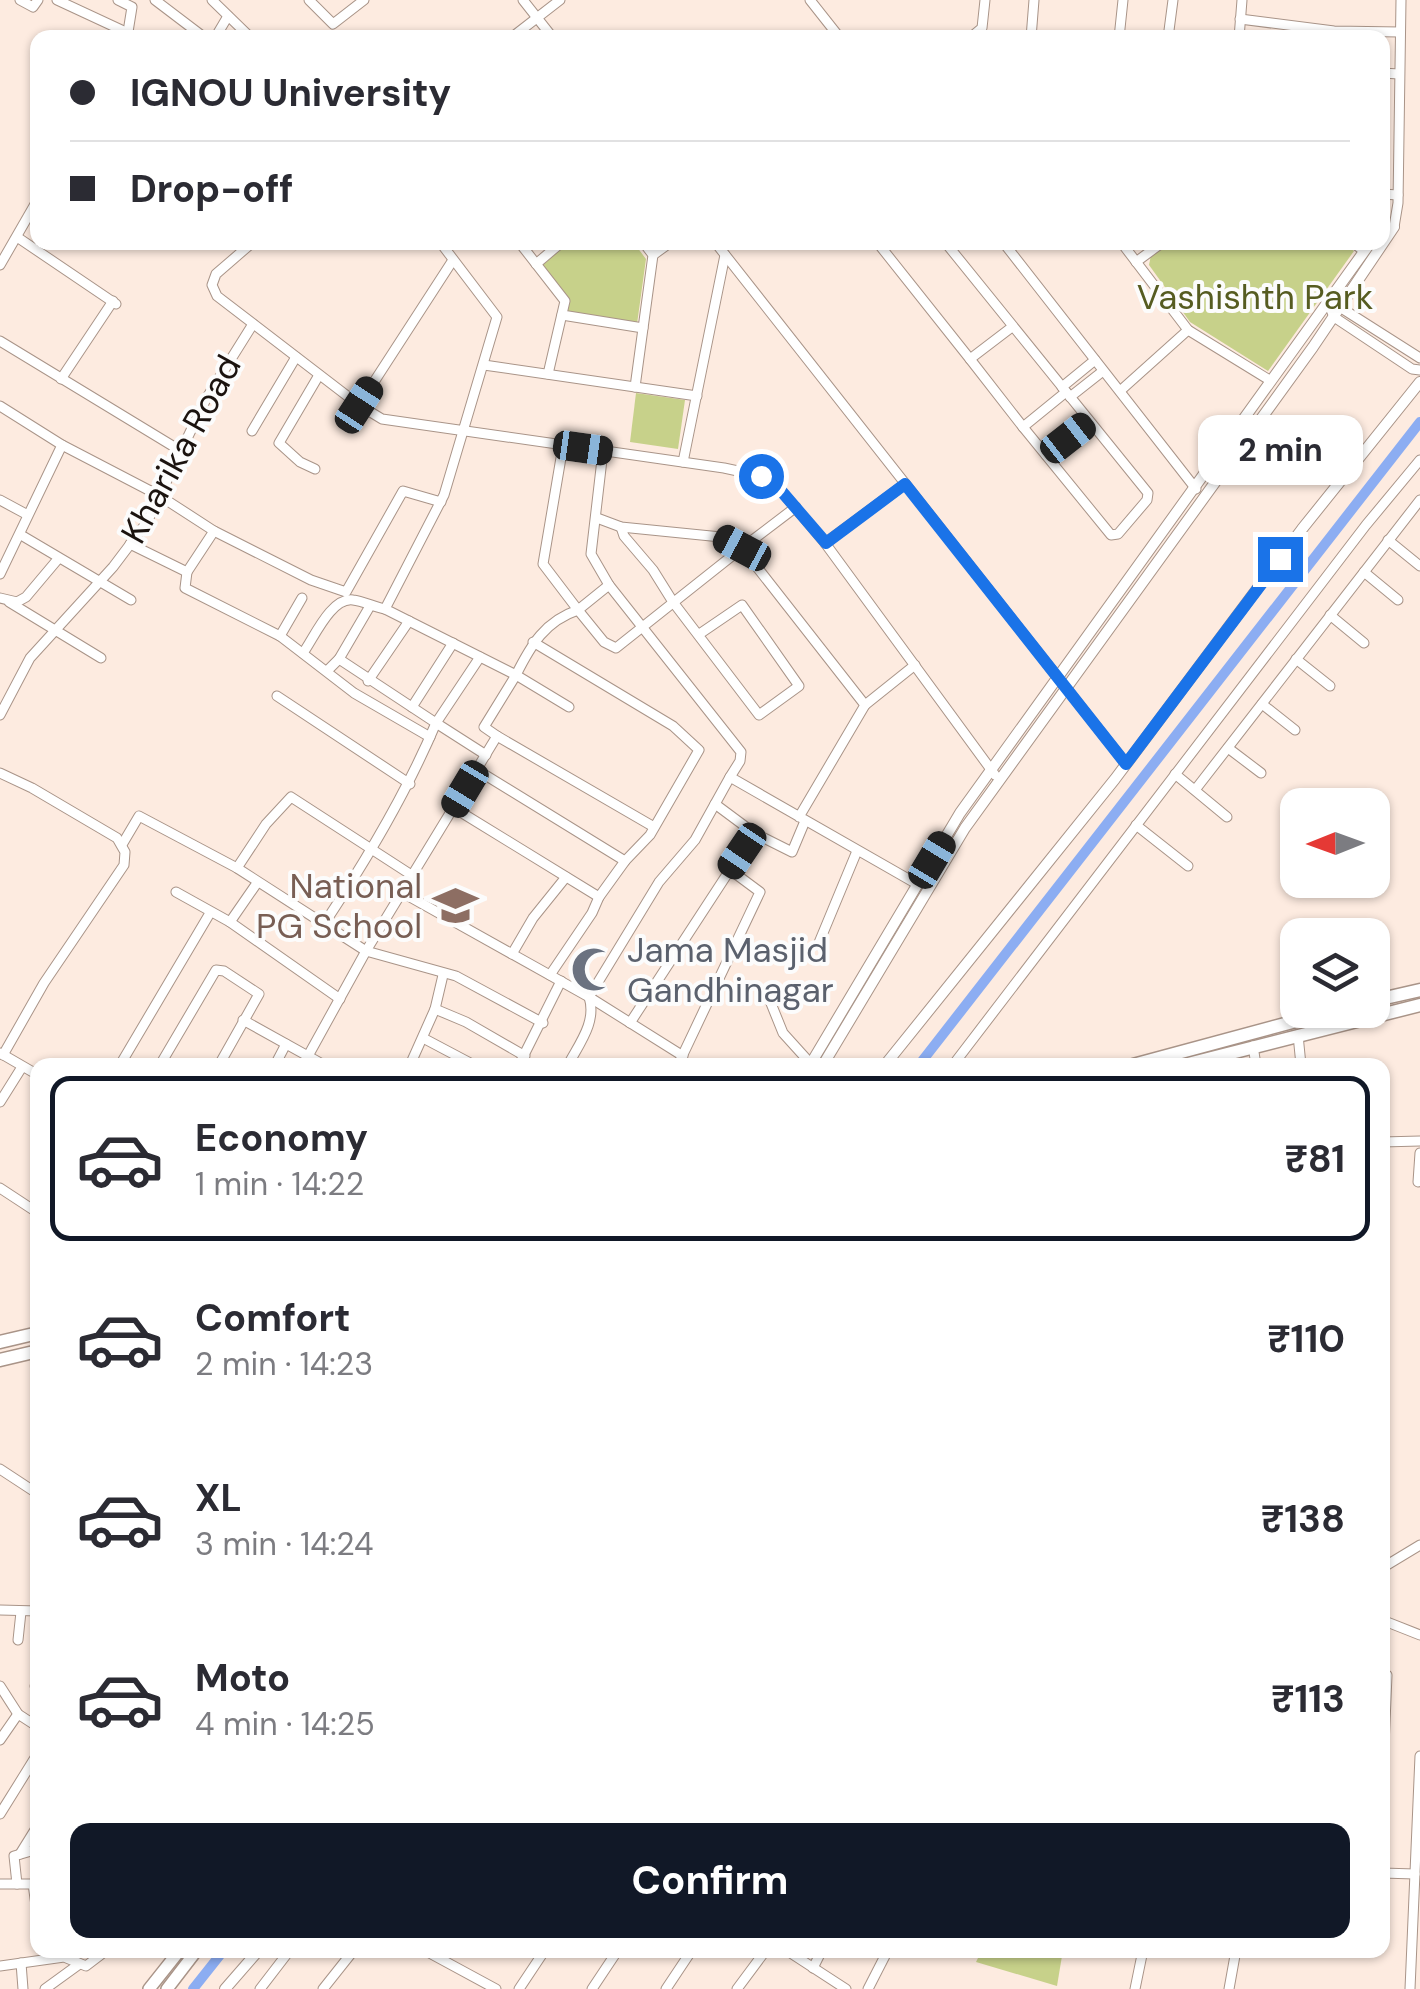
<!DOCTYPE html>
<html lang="en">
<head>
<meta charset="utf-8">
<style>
  body { margin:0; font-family:"DM Sans",sans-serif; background:#f7f7f7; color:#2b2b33; height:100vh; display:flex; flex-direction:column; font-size:38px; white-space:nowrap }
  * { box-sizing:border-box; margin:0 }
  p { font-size:32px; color:#7c7c81 }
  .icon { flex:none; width:55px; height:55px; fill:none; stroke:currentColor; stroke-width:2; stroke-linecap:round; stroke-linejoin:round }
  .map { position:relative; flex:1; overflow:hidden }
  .details { position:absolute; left:30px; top:1058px; width:1360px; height:900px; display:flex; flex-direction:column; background:#fff; border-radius:20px; box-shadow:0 2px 8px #0004 }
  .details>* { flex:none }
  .top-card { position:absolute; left:30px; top:30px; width:1360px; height:220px; border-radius:20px; box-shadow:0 2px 8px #0004; display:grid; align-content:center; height:220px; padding:0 40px; background:#fff }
  .needle { width:65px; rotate:269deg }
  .fabs { position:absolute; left:1280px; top:788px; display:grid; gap:20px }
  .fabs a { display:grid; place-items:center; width:110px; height:110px; border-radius:20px; background:#fff; box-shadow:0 2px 8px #0004; font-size:50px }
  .end { position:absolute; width:45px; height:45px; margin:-22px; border:12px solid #1a73e8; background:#fff; box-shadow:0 0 0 5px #fff }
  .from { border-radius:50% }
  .bubble { position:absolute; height:70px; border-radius:20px; background:#fff; box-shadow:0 2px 8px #0004; font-size:32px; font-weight:700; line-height:70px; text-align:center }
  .car { position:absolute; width:30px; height:60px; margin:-30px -15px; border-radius:12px; box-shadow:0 0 8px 2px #0007; background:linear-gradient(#222 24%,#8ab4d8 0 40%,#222 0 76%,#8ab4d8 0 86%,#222 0) }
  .top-card b { display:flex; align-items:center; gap:35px; height:95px; font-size:38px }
  .top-card b+b { border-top:2px solid #e1e1e2 }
  .top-card i { width:25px; height:25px; background:#2b2b33 }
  ul { padding:18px 0 0; list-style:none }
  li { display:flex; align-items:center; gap:30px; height:165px; margin:0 20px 15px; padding:0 20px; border:5px solid transparent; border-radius:20px }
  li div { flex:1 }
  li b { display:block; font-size:38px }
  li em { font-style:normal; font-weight:700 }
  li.current { border-color:#111827 }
  li>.icon { width:90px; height:90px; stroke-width:1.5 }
  .button { display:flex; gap:20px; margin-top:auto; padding:20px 40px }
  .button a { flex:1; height:115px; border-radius:20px; background:#111827; color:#fff; font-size:40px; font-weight:700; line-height:115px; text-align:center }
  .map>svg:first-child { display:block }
  .green { fill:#c7d18a }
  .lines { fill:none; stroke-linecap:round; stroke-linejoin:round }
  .canal { stroke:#8cadf2; stroke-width:10 }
  .minor-casing { stroke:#a99488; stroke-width:11 }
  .tertiary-casing { stroke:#a99488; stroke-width:12 }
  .secondary-casing { stroke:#a99488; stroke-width:14 }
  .primary-casing { stroke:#a99488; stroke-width:15 }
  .minor { stroke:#fff; stroke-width:9 }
  .tertiary { stroke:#fff; stroke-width:10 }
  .secondary { stroke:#fff; stroke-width:11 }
  .primary { stroke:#fff; stroke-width:12 }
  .route { stroke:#1a73e8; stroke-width:12 }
  .labels { text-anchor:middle; stroke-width:8; stroke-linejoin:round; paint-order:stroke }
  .park-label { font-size:35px; fill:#565c21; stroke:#fcfcfc }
  .street-label { font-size:35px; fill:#1b130f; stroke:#fcfcfc }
  .education-label { font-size:35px; fill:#785e54; stroke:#fcfcfc; text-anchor:end }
  .worship-label { font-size:35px; fill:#5b616d; stroke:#fcfcfc; text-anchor:start }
</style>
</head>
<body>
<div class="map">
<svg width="1420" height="1989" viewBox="0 0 1420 1989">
  <rect width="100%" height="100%" fill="#fdebe0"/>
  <g class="green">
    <path d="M1341 242 1354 251 1268 371 1190 322 1149 265 1151 255 1167 243Z"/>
    <path d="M569 243H634L646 259 637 324 566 313 569 300 542 264Z"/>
    <path d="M636 393 685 400 678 449 630 442Z"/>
    <path d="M982 1950H1063L1057 1986 976 1962Z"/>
  </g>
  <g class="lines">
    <g class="canal">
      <path d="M919 1065 1420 422"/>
      <path d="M193 1989 224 1950"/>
    </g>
    <defs>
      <g id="minor">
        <path d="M20 0 33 7 38 0"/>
        <path d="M57 0 128 33"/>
        <path d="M118 0 132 7 127 38"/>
        <path d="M155 0 205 38"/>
        <path d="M212 0 251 38"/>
        <path d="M309 0 333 24 364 0"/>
        <path d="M523 0 553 38"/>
        <path d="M810 0 840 38"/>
        <path d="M1240 19 1334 31 1400 32"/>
        <path d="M215 38 228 16"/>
        <path d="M511 38 560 0"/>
        <path d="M970 38 982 28 985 0"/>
        <path d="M1031 38 1034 0"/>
        <path d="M1119 38 1123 0"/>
        <path d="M1168 38 1173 0"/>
        <path d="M1239 38 1242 0"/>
        <path d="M1382 73 1399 74"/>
        <path d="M1382 194 1398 195"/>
        <path d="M1394 227 1398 203 1401 0"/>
        <path d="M17 237 116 304"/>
        <path d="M253 242 216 274 212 285 217 296 359 405 382 419 724 468 761 476 777 486 825 543 995 775"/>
        <path d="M440 242 497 317 444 495 385 609 516 675C531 645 545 621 578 610L543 564 563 446"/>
        <path d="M519 242 565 301 548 374"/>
        <path d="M715 242 1126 764"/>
        <path d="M877 242 970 359 1012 327"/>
        <path d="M945 242 1148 493 1147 500 1118 534 1111 535 1023 427"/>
        <path d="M1003 242 1196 489"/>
        <path d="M1121 242 1188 330 1271 381"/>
        <path d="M1352 242 1364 251"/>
        <path d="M653 255 671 242"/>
        <path d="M1136 262 1163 242"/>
        <path d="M536 264 562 242"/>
        <path d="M0 265 38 199"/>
        <path d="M1328 302 1334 317 1412 369 1420 370"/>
        <path d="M1335 304 1420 358"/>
        <path d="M562 315 643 328"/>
        <path d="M0 341 181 451"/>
        <path d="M970 359 1023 427 1066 392"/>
        <path d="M484 365 697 396"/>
        <path d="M61 379 113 301"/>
        <path d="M635 387 653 255 643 242"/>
        <path d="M1062 387 1095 360"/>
        <path d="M1120 391 1188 330"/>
        <path d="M1070 397 1103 371"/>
        <path d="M359 405 453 260"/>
        <path d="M0 406 62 445"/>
        <path d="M252 431 296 357"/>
        <path d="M603 451 591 554 609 585"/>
        <path d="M1046 455 1089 422"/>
        <path d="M683 462 725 255"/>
        <path d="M315 469 300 462 279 443 319 375"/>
        <path d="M0 500 26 514"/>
        <path d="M597 518 621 527 721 537 742 548 796 507"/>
        <path d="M621 527 624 536 653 570 673 602 759 715 799 686 742 605 698 635"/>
        <path d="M21 535 131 600"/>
        <path d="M1388 540 1420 566"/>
        <path d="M825 543 905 484"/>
        <path d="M130 544 187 572 214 531"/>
        <path d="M187 572 185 588 280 636"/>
        <path d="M1364 572 1398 600"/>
        <path d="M0 574 62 445 160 496 214 531 311 580 346 592 403 491 441 502"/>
        <path d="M0 598 17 602 26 597 58 559"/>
        <path d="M302 598 280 636 354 693 430 737"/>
        <path d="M9 602 101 658"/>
        <path d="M1330 615 1364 643"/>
        <path d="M533 642 673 726 699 750 650 835 625 861 599 897 592 913 550 975"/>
        <path d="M303 653C314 638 331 597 353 600 363 601 374 607 385 609"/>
        <path d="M480 657 436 723 486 755"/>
        <path d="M1296 659 1330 686"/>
        <path d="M327 671 339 659 370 606"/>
        <path d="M368 681 409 621"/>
        <path d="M277 696 410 784"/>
        <path d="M1262 704 1295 730"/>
        <path d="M865 705 915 665"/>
        <path d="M412 707 453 643"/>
        <path d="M0 715 30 658 113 567 147 522 206 399 253 324"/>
        <path d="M497 736 654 827"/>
        <path d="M1228 748 1261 773"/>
        <path d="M477 770 625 861"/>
        <path d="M0 773 32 788 117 838 125 852 124 865 44 983 3 1055"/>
        <path d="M1175 774 1227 817"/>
        <path d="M1195 790 1420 500"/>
        <path d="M715 804 754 833 792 852 805 821"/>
        <path d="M454 808 599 897"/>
        <path d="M799 817 865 705 742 548 616 648 604 642 578 610 609 585C653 640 697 696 741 752L740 761 730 777 917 884"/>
        <path d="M1136 825 1188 866"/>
        <path d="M123 843 139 816 237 868 366 951 456 976 543 1023"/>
        <path d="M237 868 266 824 291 797 413 876"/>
        <path d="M176 892 230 922 340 999"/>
        <path d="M403 893 589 997 683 1056"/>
        <path d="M230 922 257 883"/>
        <path d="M324 924C367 859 406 794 436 723L339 659"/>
        <path d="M818 945 857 851"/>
        <path d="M512 954 533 918 566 877"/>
        <path d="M766 991 783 1033 811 1064"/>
        <path d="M435 1009 466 1022 525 1056"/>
        <path d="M243 1020 324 1065"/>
        <path d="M630 1023 754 833"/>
        <path d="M1298 1035 1301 1065"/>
        <path d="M423 1038 474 1065"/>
        <path d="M1253 1046 1256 1065"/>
        <path d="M0 1053 38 1075"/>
        <path d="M308 1056 366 951 497 736 484 727 516 675 569 707"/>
        <path d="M120 1065 210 913"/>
        <path d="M160 1065 216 970 224 971 259 994 219 1065"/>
        <path d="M275 1065 286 1044"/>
        <path d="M410 1065 435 1009 443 975"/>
        <path d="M519 1065 561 981"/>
        <path d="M568 1065C579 1044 597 1022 589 997L659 882 695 840 730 777"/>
        <path d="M678 1065 760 892 729 869"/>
        <path d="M953 1065 1366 525 1420 460"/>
        <path d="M0 1102 22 1067"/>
        <path d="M1382 1142 1420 1141"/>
        <path d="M1418 1182 1420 1153"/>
        <path d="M0 1188 38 1213"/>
        <path d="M0 1469 38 1494"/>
        <path d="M1382 1568 1420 1545"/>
        <path d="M0 1610 38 1611"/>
        <path d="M1382 1620 1420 1635"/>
        <path d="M18 1640 21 1612"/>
        <path d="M0 1686 18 1714 38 1727"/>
        <path d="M35 1686 38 1684"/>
        <path d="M0 1740 18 1714"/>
        <path d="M1382 1794 1387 1675"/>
        <path d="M0 1814 38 1753"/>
        <path d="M20 1854 38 1825"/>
        <path d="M1382 1873 1415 1874"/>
        <path d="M0 1884H33L38 1920"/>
        <path d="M17 1884 14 1856 38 1849"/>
        <path d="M424 1950 496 1989"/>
        <path d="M786 1950 846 1989"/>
        <path d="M21 1963 23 1989"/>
        <path d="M0 1966 64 1957 86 1966 107 1950"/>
        <path d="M813 1968 822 1950"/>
        <path d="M45 1989 78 1965"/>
        <path d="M260 1989 290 1950"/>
        <path d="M323 1989 354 1950"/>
        <path d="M519 1989 545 1950"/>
        <path d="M592 1989 618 1950"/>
        <path d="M666 1989 692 1950"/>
        <path d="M737 1989 766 1950"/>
        <path d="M868 1989 888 1950"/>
        <path d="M1135 1989 1143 1950"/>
        <path d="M1229 1989 1236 1950"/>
        <path d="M1410 1989 1420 1756"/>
      </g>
      <g id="tertiary">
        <path d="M810 1065 960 813 1371 242"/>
        <path d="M823 1065 965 828 1313 347 1394 227"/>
        <path d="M885 1065 1115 779 1302 529 1420 382"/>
        <path d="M225 1989 259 1950"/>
      </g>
      <g id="secondary">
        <path d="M149 1989 180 1950"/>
        <path d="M167 1989 197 1950"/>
      </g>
      <g id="primary">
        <path d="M1372 1001 1420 990"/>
        <path d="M1133 1065 1337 1010"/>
        <path d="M1184 1065 1420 1005"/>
        <path d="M0 1342 38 1333"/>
        <path d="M0 1360 38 1351"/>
      </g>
    </defs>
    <use href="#minor" class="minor-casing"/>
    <use href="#tertiary" class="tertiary-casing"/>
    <use href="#secondary" class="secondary-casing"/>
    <use href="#primary" class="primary-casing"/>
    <use href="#minor" class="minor"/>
    <use href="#tertiary" class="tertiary"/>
    <use href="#secondary" class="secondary"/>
    <use href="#primary" class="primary"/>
  </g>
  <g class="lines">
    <path class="route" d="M761 476 777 486 826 543 905 484 1126 764 1280 559"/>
  </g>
  <defs>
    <symbol id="school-bare" viewBox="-9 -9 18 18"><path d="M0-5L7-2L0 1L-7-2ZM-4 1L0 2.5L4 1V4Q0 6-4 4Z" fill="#8d6e63" stroke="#fcfcfc" stroke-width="2.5" paint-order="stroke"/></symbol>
    <symbol id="mosque-bare" viewBox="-9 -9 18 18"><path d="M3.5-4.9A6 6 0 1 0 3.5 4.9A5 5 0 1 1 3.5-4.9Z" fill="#6b7280" stroke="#fcfcfc" stroke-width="2.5" paint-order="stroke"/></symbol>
  </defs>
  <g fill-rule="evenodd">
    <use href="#school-bare" x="424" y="874" width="63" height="63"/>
    <use href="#mosque-bare" x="562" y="938" width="63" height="63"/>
  </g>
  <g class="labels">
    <g class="park-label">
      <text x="1255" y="309">Vashishth Park</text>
    </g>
    <g class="street-label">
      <text transform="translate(181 449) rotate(-61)" y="12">Kharika Road</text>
    </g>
    <g class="education-label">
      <text x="422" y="898">National<tspan x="422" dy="40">PG School</tspan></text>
    </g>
    <g class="worship-label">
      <text x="627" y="962">Jama Masjid<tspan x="627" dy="40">Gandhinagar</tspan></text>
    </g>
  </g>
</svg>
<div class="fabs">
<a><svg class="needle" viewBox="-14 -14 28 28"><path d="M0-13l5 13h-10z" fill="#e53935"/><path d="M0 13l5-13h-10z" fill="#7c7c81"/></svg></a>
<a><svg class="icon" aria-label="layers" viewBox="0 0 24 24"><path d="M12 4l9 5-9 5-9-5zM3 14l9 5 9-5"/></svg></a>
</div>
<i class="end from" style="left:761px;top:476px"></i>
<i class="end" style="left:1280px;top:559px"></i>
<div class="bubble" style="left:1198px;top:415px;width:165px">2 min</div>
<i class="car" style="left:359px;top:405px;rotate:33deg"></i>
<i class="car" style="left:1068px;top:438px;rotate:52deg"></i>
<i class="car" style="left:583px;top:448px;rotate:98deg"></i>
<i class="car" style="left:742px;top:548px;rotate:298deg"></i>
<i class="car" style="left:465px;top:789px;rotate:211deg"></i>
<i class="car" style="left:742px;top:851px;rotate:214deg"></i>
<i class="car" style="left:932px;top:860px;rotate:31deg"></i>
<div class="top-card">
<b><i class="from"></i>IGNOU University</b>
<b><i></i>Drop-off</b>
</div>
<section class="details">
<ul>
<li class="current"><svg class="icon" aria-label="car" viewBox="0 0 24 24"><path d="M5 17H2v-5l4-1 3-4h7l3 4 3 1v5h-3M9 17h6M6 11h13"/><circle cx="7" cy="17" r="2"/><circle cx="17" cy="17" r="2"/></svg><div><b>Economy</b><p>1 min · 14:22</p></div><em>₹81</em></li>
<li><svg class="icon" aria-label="car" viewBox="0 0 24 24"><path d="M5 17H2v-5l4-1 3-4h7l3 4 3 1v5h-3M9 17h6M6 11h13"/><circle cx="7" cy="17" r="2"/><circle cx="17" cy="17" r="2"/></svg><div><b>Comfort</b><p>2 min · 14:23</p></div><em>₹110</em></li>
<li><svg class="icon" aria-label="car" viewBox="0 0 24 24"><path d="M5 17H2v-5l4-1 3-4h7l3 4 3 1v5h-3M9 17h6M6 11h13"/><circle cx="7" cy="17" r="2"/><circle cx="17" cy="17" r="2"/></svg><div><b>XL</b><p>3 min · 14:24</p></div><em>₹138</em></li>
<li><svg class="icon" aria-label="car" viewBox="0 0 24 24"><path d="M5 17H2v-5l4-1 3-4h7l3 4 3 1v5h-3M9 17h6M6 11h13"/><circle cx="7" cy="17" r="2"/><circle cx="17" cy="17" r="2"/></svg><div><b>Moto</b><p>4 min · 14:25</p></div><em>₹113</em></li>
</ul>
<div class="button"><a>Confirm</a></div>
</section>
</div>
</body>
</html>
